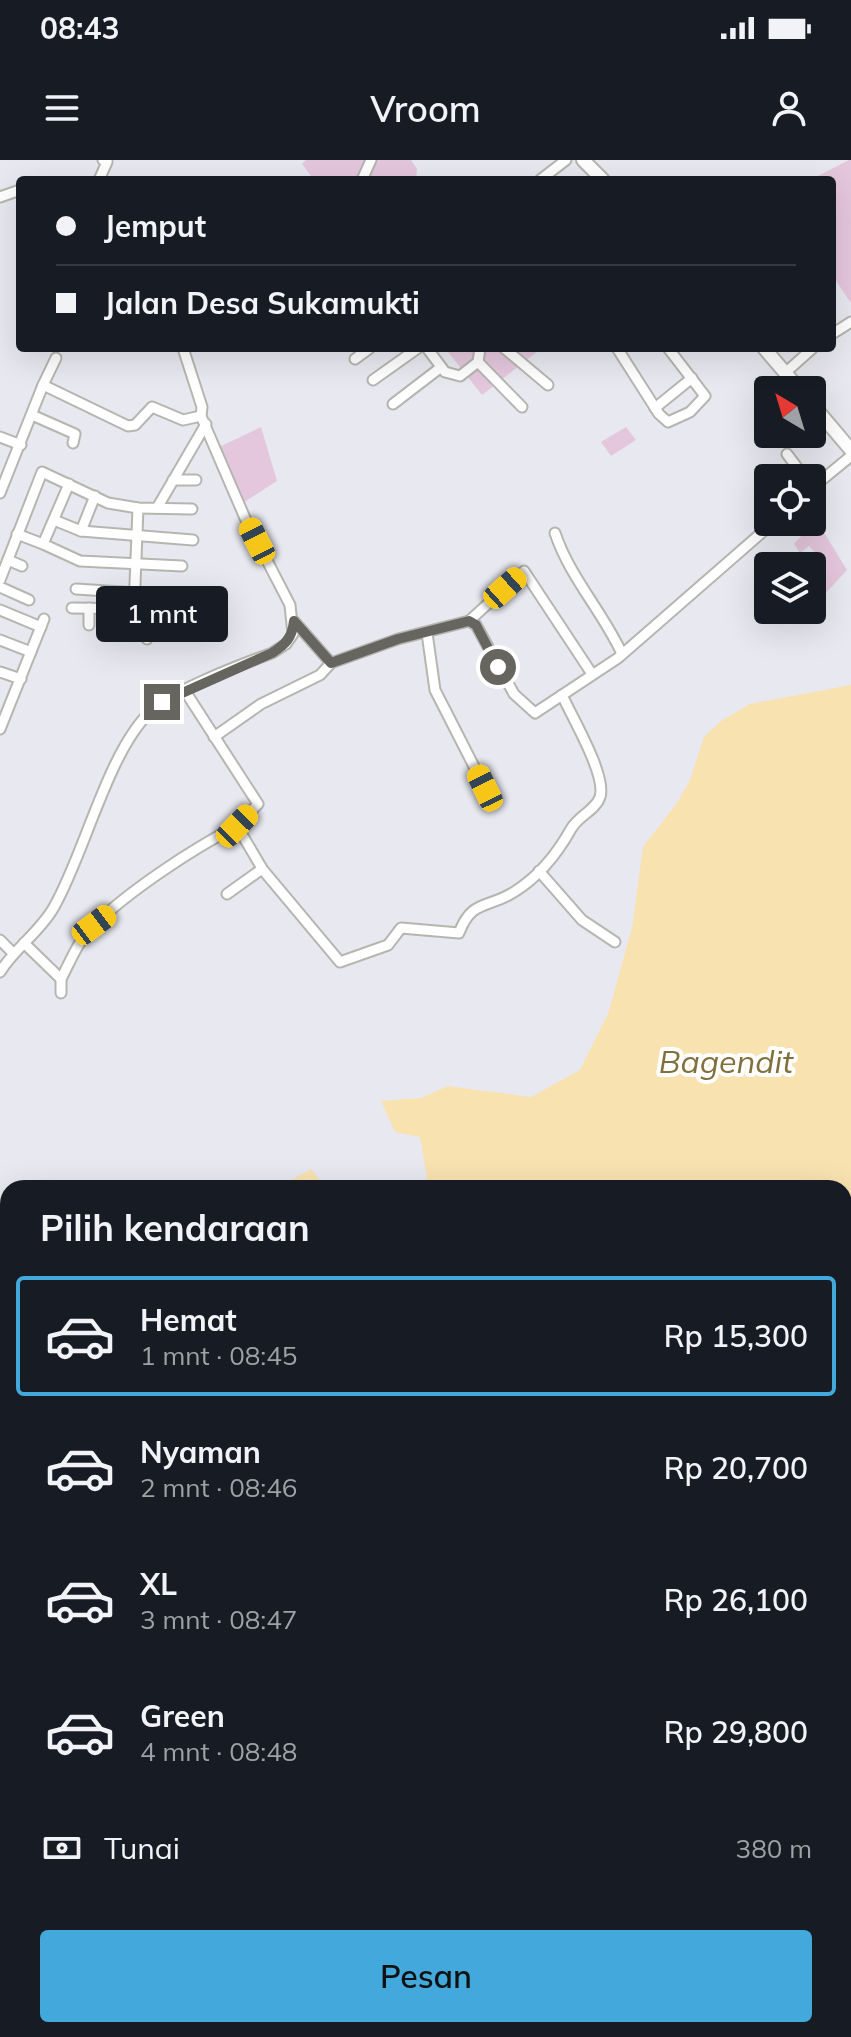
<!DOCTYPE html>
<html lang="id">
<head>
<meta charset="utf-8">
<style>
  body { margin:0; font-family:Mulish,sans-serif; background:#242831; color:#f1f3f6; height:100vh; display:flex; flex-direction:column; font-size:30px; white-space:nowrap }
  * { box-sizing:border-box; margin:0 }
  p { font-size:26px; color:#9ea1a6 }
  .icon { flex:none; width:44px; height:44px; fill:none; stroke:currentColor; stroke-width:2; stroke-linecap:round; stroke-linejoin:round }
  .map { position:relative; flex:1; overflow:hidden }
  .side { position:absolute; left:0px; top:1020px; width:852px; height:858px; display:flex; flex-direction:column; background:#171b24; border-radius:24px 24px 0 0; box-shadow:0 8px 32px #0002 }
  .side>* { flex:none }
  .top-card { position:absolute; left:16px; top:16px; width:820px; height:176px; border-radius:8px; box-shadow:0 8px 32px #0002; display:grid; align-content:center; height:176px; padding:0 40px; background:#171b24 }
  .needle { width:52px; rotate:322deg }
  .controls { position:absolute; left:754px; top:216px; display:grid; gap:16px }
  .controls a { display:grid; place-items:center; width:72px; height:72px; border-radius:8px; background:#171b24; box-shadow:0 8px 32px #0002; font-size:40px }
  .end { position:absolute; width:36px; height:36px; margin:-18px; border:10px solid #67655f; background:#fff; box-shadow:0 0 0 4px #fff }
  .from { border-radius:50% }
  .bubble { position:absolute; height:56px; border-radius:8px; background:#171b24; box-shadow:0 8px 32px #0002; font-size:26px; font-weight:600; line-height:56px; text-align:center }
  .car { position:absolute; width:24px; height:48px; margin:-24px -12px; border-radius:10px; box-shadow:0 0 6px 2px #0007; background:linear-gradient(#f5c518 24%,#345 0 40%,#f5c518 0 76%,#345 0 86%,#f5c518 0) }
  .top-card b { display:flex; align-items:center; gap:28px; height:76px; font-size:30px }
  .top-card b+b { border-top:2px solid #363941 }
  .top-card i { width:20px; height:20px; background:#f1f3f6 }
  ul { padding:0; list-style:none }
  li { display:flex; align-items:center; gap:24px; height:120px; margin:0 16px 12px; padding:0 24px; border:4px solid transparent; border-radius:8px }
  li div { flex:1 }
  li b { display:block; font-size:30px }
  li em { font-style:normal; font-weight:600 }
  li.on { border-color:#43a8db }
  li>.icon { width:72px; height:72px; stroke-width:1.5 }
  h2 { padding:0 40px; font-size:36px; line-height:96px }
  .pay { display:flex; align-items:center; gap:20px; height:88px; padding:0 40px; font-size:30px }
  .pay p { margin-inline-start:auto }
  .action { display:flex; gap:16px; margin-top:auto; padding:16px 40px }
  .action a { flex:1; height:92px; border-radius:8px; background:#43a8db; color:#111; font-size:32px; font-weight:600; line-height:92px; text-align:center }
  .status { display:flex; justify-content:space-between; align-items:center; height:56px; padding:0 40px; background:#171b24; direction:ltr }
  .status svg { height:22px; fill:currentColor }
  header { display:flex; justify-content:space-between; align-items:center; height:104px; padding:0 40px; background:#171b24; font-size:36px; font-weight:600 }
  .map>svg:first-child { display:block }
  .green { fill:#e5c7dd }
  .water { fill:#f8e2b0 }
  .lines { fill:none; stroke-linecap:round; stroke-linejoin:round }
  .street-casing { stroke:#b6b6b0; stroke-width:13 }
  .secondary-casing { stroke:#b7b6b0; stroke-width:16 }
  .street { stroke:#fff; stroke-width:9 }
  .secondary { stroke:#fff; stroke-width:12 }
  .route { stroke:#67655f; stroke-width:10 }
  .labels { text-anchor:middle; stroke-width:8; stroke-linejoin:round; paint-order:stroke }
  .water-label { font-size:32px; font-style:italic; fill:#80703c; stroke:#fff }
</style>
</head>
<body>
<div class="status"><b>08:43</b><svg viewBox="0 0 49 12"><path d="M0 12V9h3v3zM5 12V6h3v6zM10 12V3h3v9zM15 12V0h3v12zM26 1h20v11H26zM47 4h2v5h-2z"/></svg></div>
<header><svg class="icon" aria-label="menu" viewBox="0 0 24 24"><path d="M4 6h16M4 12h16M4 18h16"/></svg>Vroom<svg class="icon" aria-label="person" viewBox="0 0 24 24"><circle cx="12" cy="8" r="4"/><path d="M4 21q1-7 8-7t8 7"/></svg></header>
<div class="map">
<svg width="851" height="1877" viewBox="0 0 851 1877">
  <rect width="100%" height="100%" fill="#e8e8f0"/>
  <g class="green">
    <path d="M306 0H367L374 3 376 0H411L417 9 416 20H314L302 4Z"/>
    <path d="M849 0H851V143L832 115V20H810Z"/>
    <path d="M445 188H537L538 191 482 235Z"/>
    <path d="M261 267 277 321 241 344 217 288Z"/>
    <path d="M626 267 636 280 611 296 601 282Z"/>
    <path d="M812 353 847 410 822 437 812 417V406H806L803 401 814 391 809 386 800 393 794 384 803 374 796 362H812Z"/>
  </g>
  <g class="water">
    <path d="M851 525V1170H844V1028H418L427 1018 420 977 395 972 381 941 421 938 448 926 531 937 580 910 608 854 632 768 643 687 677 643 690 620 704 577 721 561 750 544Z"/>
    <path d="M311 1009 326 1028H277Z"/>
    <path d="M8 1118V1640L0 1635V1122Z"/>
    <path d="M0 1832 8 1836V1870H69L77 1877H0Z"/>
    <path d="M157 1870H290L304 1877H146Z"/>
    <path d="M528 1870H605L602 1877H523Z"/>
  </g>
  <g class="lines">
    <defs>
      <g id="street">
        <path d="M99 20 107 2 103 0"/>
        <path d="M362 20 371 0"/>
        <path d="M540 20 566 0"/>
        <path d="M0 37 20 30"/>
        <path d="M832 174 851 162"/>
        <path d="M427 188 445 212 460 216 478 202 480 188"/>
        <path d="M504 188 548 225"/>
        <path d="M617 188 659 254 668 262 690 252 705 236 668 188"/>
        <path d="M355 199 370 188"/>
        <path d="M478 202 522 247"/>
        <path d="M785 213 813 188"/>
        <path d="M373 220 418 188"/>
        <path d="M43 225 56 198"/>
        <path d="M393 244 440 208"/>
        <path d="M655 248 692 218"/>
        <path d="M32 255 75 274 73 283"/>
        <path d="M0 277 21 285"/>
        <path d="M787 294 805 318"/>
        <path d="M173 320H196"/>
        <path d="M812 328 851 296"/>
        <path d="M0 333 43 225 128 266 135 265 152 247 183 260 201 256"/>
        <path d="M157 348 206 264"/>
        <path d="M54 360 81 371 193 380"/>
        <path d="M81 371 95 336"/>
        <path d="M555 373C570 418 603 452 622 494"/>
        <path d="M17 374 43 384 69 324"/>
        <path d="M43 384 80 401 182 406"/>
        <path d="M8 400 22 406"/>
        <path d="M0 420 42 312 108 343 138 348 192 349"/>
        <path d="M0 427 29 440"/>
        <path d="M76 429 153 434"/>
        <path d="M72 448 146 449 147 479"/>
        <path d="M89 448V465"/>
        <path d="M116 449 117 474"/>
        <path d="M134 449 138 348"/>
        <path d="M0 450 41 467"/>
        <path d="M294 461 331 503 398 479 469 461 476 465 514 534 535 553 618 498 774 362"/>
        <path d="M469 461 524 411 592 514"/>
        <path d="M427 473 435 530 485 628"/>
        <path d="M0 480 31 492"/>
        <path d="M0 512 21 519"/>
        <path d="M185 531 258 644 237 666"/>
        <path d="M0 569 44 459"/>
        <path d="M214 577 261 544 320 515 331 503"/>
        <path d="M539 711 582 760 615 782"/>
        <path d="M227 734 262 709"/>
        <path d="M0 780 12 792"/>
        <path d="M24 783 61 819V833"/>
        <path d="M0 812C15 788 40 772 54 747 85 693 108 591 151 551 175 529 240 505 272 493L286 484 293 474 290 445 245 358 201 256 202 247 183 188"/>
        <path d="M61 819C71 800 78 781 93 766 129 731 192 689 237 666L263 710 340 802 388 785 401 768 459 773C472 739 487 749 514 732 540 716 557 694 571 669 578 656 596 650 600 637 607 616 572 557 562 535"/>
        <path d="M844 1331 851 1353"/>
        <path d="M844 1567 851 1563"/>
        <path d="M727 1877 742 1870"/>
      </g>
      <g id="secondary">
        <path d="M583 0 603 20"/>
        <path d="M764 188 800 230"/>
        <path d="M812 244 851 290"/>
      </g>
    </defs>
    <use href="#street" class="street-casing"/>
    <use href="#secondary" class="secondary-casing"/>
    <use href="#street" class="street"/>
    <use href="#secondary" class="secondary"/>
  </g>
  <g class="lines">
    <path class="route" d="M162 542 272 493C286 484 292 478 294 461L331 503 398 479 469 461 476 465 498 507"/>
  </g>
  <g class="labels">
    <g class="water-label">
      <text x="726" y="913">Bagendit</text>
    </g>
  </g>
</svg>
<div class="controls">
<a><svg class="needle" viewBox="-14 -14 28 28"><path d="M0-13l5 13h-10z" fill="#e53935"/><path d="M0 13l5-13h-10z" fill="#9ea1a6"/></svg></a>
<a><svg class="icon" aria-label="locate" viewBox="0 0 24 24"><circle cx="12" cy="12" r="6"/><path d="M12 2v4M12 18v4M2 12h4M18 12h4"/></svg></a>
<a><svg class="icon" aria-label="layers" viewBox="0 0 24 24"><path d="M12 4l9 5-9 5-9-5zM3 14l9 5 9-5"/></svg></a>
</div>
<i class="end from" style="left:498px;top:507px"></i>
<i class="end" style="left:162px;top:542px"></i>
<div class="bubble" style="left:96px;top:426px;width:132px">1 mnt</div>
<i class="car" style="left:257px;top:381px;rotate:333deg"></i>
<i class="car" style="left:505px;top:428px;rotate:48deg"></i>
<i class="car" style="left:485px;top:628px;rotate:334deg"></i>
<i class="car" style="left:237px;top:666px;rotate:44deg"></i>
<i class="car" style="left:94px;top:765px;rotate:53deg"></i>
<div class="top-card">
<b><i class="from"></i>Jemput</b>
<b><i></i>Jalan Desa Sukamukti</b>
</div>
<section class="side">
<h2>Pilih kendaraan</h2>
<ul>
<li class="on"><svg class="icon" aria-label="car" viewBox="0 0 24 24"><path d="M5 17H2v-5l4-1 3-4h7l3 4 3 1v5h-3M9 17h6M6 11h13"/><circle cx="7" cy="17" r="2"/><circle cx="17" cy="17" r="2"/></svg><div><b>Hemat</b><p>1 mnt · 08:45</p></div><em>Rp 15,300</em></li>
<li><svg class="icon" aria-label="car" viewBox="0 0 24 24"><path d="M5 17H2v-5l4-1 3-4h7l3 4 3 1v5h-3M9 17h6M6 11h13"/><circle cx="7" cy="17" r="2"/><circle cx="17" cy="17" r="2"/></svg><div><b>Nyaman</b><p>2 mnt · 08:46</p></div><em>Rp 20,700</em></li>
<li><svg class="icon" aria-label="car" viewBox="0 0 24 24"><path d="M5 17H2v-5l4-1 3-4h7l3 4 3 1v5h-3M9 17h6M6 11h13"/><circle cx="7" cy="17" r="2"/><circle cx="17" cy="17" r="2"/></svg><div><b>XL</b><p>3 mnt · 08:47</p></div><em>Rp 26,100</em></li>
<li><svg class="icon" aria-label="car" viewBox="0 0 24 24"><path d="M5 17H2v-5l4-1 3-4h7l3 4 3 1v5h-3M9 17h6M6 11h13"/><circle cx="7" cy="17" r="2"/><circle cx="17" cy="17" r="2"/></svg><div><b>Green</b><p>4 mnt · 08:48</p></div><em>Rp 29,800</em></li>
</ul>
<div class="pay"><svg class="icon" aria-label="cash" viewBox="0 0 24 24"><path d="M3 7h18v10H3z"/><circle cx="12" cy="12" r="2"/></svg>Tunai<p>380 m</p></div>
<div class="action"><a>Pesan</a></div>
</section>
</div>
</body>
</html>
